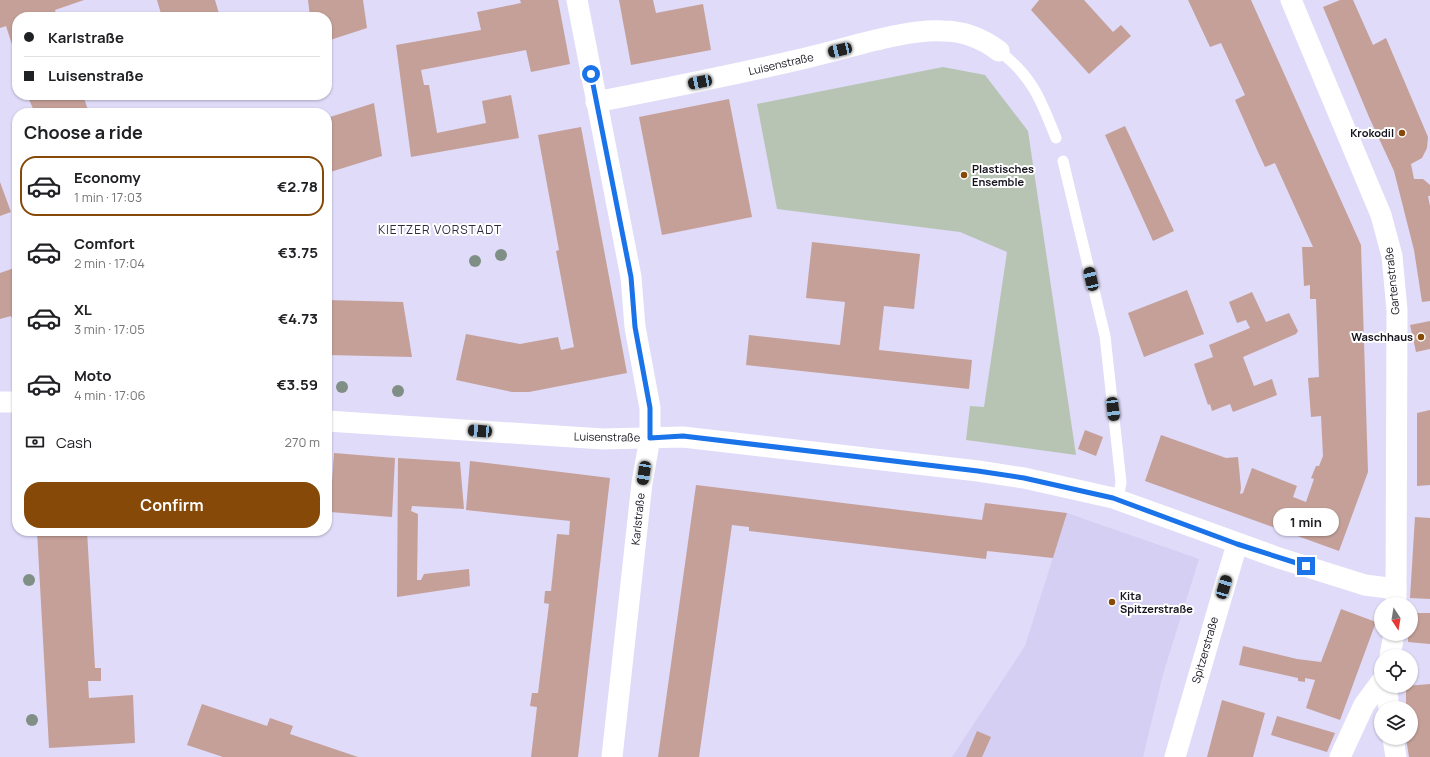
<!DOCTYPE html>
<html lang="en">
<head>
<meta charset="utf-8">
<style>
  body { margin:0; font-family:Manrope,sans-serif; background:#f2f2f2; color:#202124; height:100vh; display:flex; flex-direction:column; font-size:15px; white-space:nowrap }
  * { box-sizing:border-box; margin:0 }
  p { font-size:13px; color:#757577 }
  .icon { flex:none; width:22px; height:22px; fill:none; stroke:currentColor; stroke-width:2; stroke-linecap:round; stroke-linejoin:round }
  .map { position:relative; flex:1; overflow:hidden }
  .drawer { position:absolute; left:12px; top:108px; width:320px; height:428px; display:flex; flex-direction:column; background:#fff; border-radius:16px; box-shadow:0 1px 3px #0004 }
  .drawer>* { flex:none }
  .top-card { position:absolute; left:12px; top:12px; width:320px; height:88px; border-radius:16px; box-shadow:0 1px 3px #0004; display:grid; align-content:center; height:88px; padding:0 12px; background:#fff }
  .needle { width:26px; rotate:168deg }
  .tools { position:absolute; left:1374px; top:597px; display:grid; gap:8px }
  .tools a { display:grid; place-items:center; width:44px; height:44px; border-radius:50%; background:#fff; box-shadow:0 1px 3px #0004; font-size:20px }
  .end { position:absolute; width:18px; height:18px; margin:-9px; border:5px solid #1a73e8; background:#fff; box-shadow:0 0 0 2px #fff }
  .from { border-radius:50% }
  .bubble { position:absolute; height:28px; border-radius:14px; background:#fff; box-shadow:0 1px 3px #0004; font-size:13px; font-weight:700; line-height:28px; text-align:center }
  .car { position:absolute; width:12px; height:24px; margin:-12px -6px; border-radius:5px; box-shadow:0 0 3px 1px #0007; background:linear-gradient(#222 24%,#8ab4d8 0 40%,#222 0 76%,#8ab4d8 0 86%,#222 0) }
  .top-card b { display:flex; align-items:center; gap:14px; height:38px; font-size:15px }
  .top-card b+b { border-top:1px solid #e0e0e0 }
  .top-card i { width:10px; height:10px; background:#202124 }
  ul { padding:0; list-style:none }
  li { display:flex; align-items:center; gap:12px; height:60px; margin:0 8px 6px; padding:0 4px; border:2px solid transparent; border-radius:16px }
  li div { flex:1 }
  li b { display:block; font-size:15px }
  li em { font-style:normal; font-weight:700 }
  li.on { border-color:#864907 }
  li>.icon { width:36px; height:36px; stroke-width:1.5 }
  h2 { padding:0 12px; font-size:18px; line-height:48px }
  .pay { display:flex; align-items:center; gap:10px; height:44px; padding:0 12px; font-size:15px }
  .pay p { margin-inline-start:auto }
  .cta { display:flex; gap:8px; margin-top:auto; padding:8px 12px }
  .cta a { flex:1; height:46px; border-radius:16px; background:#864907; color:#fff; font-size:16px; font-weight:700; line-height:46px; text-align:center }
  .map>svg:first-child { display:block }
  .built { fill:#d4cff3 }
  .green { fill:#b8c4b3 }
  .building { fill:#c5a099 }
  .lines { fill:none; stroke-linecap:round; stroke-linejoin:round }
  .service { stroke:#fff; stroke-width:11 }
  .minor { stroke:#fff; stroke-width:21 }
  .tree { fill:#808f86 }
  .route { stroke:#1a73e8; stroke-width:5 }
  .poi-dot { fill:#864907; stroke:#fff; stroke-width:1.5 }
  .labels { text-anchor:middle; stroke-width:4; stroke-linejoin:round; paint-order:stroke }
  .street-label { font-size:11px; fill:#14121c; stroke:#fff }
  .poi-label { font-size:11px; font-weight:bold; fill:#14121c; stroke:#fff; text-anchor:end }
  .neighbourhood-label { font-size:12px; letter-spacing:1px; fill:#2e2a41; stroke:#fff }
</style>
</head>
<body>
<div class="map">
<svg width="1430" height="757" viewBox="0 0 1430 757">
  <rect width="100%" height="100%" fill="#dfdbf9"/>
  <path class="built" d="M1067 513 1199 559 1163 674 1143 757H952L1025 646Z"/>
  <path class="green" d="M943 67 985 75 1028 131 1076 455 966 440 970 406 984 407 1007 252 960 232 777 209 757 104Z"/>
  <g class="building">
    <path d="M0 0H84L55 10 57 17H17V60L6 26 0 28Z"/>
    <path d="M157 0H215L220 17H162Z"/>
    <path d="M308 0H363L367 28 327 41V17H310Z"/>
    <path d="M520 0H558L570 64 531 72 526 50 421 70 424 85H429L437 133 486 123 482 101 511 95 519 138 411 157 396 45 481 30 477 12 521 3Z"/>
    <path d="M619 0H653L656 13 703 4 711 50 631 65Z"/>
    <path d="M1039 0H1084L1113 32 1121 25 1131 36 1089 74 1031 10Z"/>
    <path d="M1188 0H1251L1361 245 1368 472 1339 551 1145 481 1161 435 1226 458 1238 457 1241 488 1240 494 1243 493 1252 468 1297 486 1293 497 1306 502 1314 479 1311 478 1316 466H1319L1323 456 1321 416 1311 417 1308 378 1319 377 1316 299H1310V285L1304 286 1302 247H1313L1275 163 1265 167 1258 152 1235 100 1245 95 1221 43 1210 47Z"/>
    <path d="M1340 0H1353L1373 45 1386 38 1428 137 1427 148 1422 158 1411 164 1414 179H1423L1430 185V196H1428L1430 206V301L1422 302 1414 250 1394 171 1369 117 1323 7Z"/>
    <path d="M27 95H83L89 113H35Z"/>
    <path d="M729 99 752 217 662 235 639 117Z"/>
    <path d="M374 103 382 156 327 173V118Z"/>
    <path d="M1125 126 1174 231 1153 241 1105 135Z"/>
    <path d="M581 127 627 373 529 392H512L456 380 466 334 520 344 558 337 561 350 574 347 556 251 559 250 538 135Z"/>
    <path d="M0 182 11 212 0 216Z"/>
    <path d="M812 242 920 254 914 309 884 306 879 350 972 360 969 389 746 365 749 335 840 345 845 302 806 298Z"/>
    <path d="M17 267V332L11 316 0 319V273Z"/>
    <path d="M1187 290 1204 334 1144 357 1128 313Z"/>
    <path d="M1252 292 1266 322 1289 313 1298 331 1296 334 1243 357 1254 386 1272 379 1277 395 1233 412 1230 404 1212 411 1210 404 1208 405 1194 364 1213 357 1209 345 1250 328 1246 320 1237 323 1229 302Z"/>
    <path d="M327 300 403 302 412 357 327 355Z"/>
    <path d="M1430 321V349L1416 352 1410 325Z"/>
    <path d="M17 357V369L14 367V358Z"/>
    <path d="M1430 410V485L1417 486V413Z"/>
    <path d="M1085 430 1103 437 1096 456 1078 449Z"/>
    <path d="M327 453 332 454 330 491H327Z"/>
    <path d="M334 453 395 458 392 517 330 512Z"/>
    <path d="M398 458 460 462 464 509 412 506 411 511 418 514 417 580H421L424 574 469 569 470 586 397 597Z"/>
    <path d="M470 461 610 478 578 757H531L537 707 530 706 532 693H538L549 604 544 603 545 591H551L557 534 569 535 570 521 466 510Z"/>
    <path d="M696 485 982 520 985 503 1067 513 1053 558 987 551 986 559 749 531V527L732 525 699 757H658Z"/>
    <path d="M1415 517 1430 518V599L1410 598Z"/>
    <path d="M37 531H87L95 668H101V681H88L89 698 133 695 135 743 49 748Z"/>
    <path d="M1341 609 1376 622 1340 720 1306 708 1315 680 1305 678V682L1298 681V678L1239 665 1243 646 1297 659 1321 662Z"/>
    <path d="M1411 613H1430V644L1408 642V634H1411Z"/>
    <path d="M1430 684V757H1409L1406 738H1411V708H1406V686Z"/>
    <path d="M1222 700 1265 713 1253 757H1207Z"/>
    <path d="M202 704 267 726 270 718 293 726 290 734 358 757H223L187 745Z"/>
    <path d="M1277 716 1335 733 1327 752 1271 735Z"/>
    <path d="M977 731 991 737 982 757H966Z"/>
  </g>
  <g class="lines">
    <g class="service">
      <path d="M999 51C1033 77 1041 100 1056 138"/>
      <path d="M1063 161 1105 336 1121 482 1118 499"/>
    </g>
    <g class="minor">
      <path d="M577 0 631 277 635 327 650 408V438L642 483 612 757"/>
      <path d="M1291 0 1381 215 1392 256 1397 310 1396 604"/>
      <path d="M596 102C668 88 739 74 810 57 849 48 904 29 943 31 964 31 983 39 999 51"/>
      <path d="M0 402H17"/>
      <path d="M327 421 603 439 683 437 978 471 1024 478 1113 498 1279 558 1365 585 1396 589"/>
      <path d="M1390 656 1394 634"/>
      <path d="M1386 686 1389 708"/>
      <path d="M1393 738 1396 757"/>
      <path d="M1175 757 1237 544"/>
      <path d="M1340 757 1364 705 1381 682"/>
    </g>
  </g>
  <g class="tree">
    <circle cx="501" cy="255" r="6"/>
    <circle cx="475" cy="261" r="6"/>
    <circle cx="342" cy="387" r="6"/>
    <circle cx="398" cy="391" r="6"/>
    <circle cx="29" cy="580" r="6"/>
    <circle cx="32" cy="720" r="6"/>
  </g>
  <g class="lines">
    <path class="route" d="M591 74 631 277 635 327 650 408V438L683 436 978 471 1024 478 1113 498 1237 544 1306 566"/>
  </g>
  <g class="poi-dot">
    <circle cx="1402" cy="133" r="4"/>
    <circle cx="964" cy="175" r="4"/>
    <circle cx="1421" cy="337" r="4"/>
    <circle cx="1112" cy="602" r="4"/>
  </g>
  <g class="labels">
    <g class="street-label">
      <text transform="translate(781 64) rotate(-13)" y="4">Luisenstraße</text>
      <text transform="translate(1392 281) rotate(-96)" y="4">Gartenstraße</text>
      <text transform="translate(607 437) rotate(1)" y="4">Luisenstraße</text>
      <text transform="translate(638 519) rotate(-84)" y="4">Karlstraße</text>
      <text transform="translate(1205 650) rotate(-74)" y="4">Spitzerstraße</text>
    </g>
    <g class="poi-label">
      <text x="1394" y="137">Krokodil</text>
      <text x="972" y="173" text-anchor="start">Plastisches<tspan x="972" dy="13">Ensemble</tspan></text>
      <text x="1413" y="341">Waschhaus</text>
      <text x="1120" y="600" text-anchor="start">Kita<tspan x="1120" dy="13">Spitzerstraße</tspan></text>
    </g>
    <g class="neighbourhood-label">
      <text x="440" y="234">KIETZER VORSTADT</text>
    </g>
  </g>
</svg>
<div class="tools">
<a><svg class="needle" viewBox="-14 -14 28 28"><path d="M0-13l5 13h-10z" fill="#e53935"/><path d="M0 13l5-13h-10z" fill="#757577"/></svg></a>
<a><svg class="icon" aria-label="locate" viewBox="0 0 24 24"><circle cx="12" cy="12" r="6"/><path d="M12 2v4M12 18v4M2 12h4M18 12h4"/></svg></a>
<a><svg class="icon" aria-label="layers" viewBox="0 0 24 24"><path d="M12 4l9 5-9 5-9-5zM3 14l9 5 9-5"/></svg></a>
</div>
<i class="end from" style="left:591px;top:74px"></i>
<i class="end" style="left:1306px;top:566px"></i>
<div class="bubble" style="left:1273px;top:508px;width:66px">1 min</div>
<i class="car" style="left:840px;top:50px;rotate:257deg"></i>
<i class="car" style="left:700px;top:82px;rotate:259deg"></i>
<i class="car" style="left:1091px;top:279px;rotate:347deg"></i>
<i class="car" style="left:1113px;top:409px;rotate:173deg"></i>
<i class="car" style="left:480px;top:431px;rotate:274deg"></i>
<i class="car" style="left:644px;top:473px;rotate:189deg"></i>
<i class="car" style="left:1224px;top:587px;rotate:16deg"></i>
<div class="top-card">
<b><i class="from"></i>Karlstraße</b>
<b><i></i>Luisenstraße</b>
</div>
<section class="drawer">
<h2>Choose a ride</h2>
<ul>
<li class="on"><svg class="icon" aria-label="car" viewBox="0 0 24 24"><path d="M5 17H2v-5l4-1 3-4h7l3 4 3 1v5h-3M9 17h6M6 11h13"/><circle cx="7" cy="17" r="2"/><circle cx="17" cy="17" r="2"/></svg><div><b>Economy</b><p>1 min · 17:03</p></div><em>€2.78</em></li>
<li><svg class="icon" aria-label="car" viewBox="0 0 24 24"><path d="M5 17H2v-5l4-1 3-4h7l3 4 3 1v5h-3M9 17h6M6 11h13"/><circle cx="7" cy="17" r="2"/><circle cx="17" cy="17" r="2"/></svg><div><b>Comfort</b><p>2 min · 17:04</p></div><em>€3.75</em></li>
<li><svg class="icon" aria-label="car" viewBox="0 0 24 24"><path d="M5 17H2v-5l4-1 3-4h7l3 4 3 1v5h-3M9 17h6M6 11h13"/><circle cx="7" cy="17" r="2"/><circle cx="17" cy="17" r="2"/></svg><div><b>XL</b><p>3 min · 17:05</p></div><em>€4.73</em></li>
<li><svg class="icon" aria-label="car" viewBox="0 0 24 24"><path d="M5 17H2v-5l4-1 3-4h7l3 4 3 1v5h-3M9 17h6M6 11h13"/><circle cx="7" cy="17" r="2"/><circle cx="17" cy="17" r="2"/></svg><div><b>Moto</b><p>4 min · 17:06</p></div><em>€3.59</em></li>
</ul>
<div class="pay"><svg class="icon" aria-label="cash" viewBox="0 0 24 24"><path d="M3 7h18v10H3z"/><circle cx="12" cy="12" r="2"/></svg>Cash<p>270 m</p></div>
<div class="cta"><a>Confirm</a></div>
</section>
</div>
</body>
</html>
